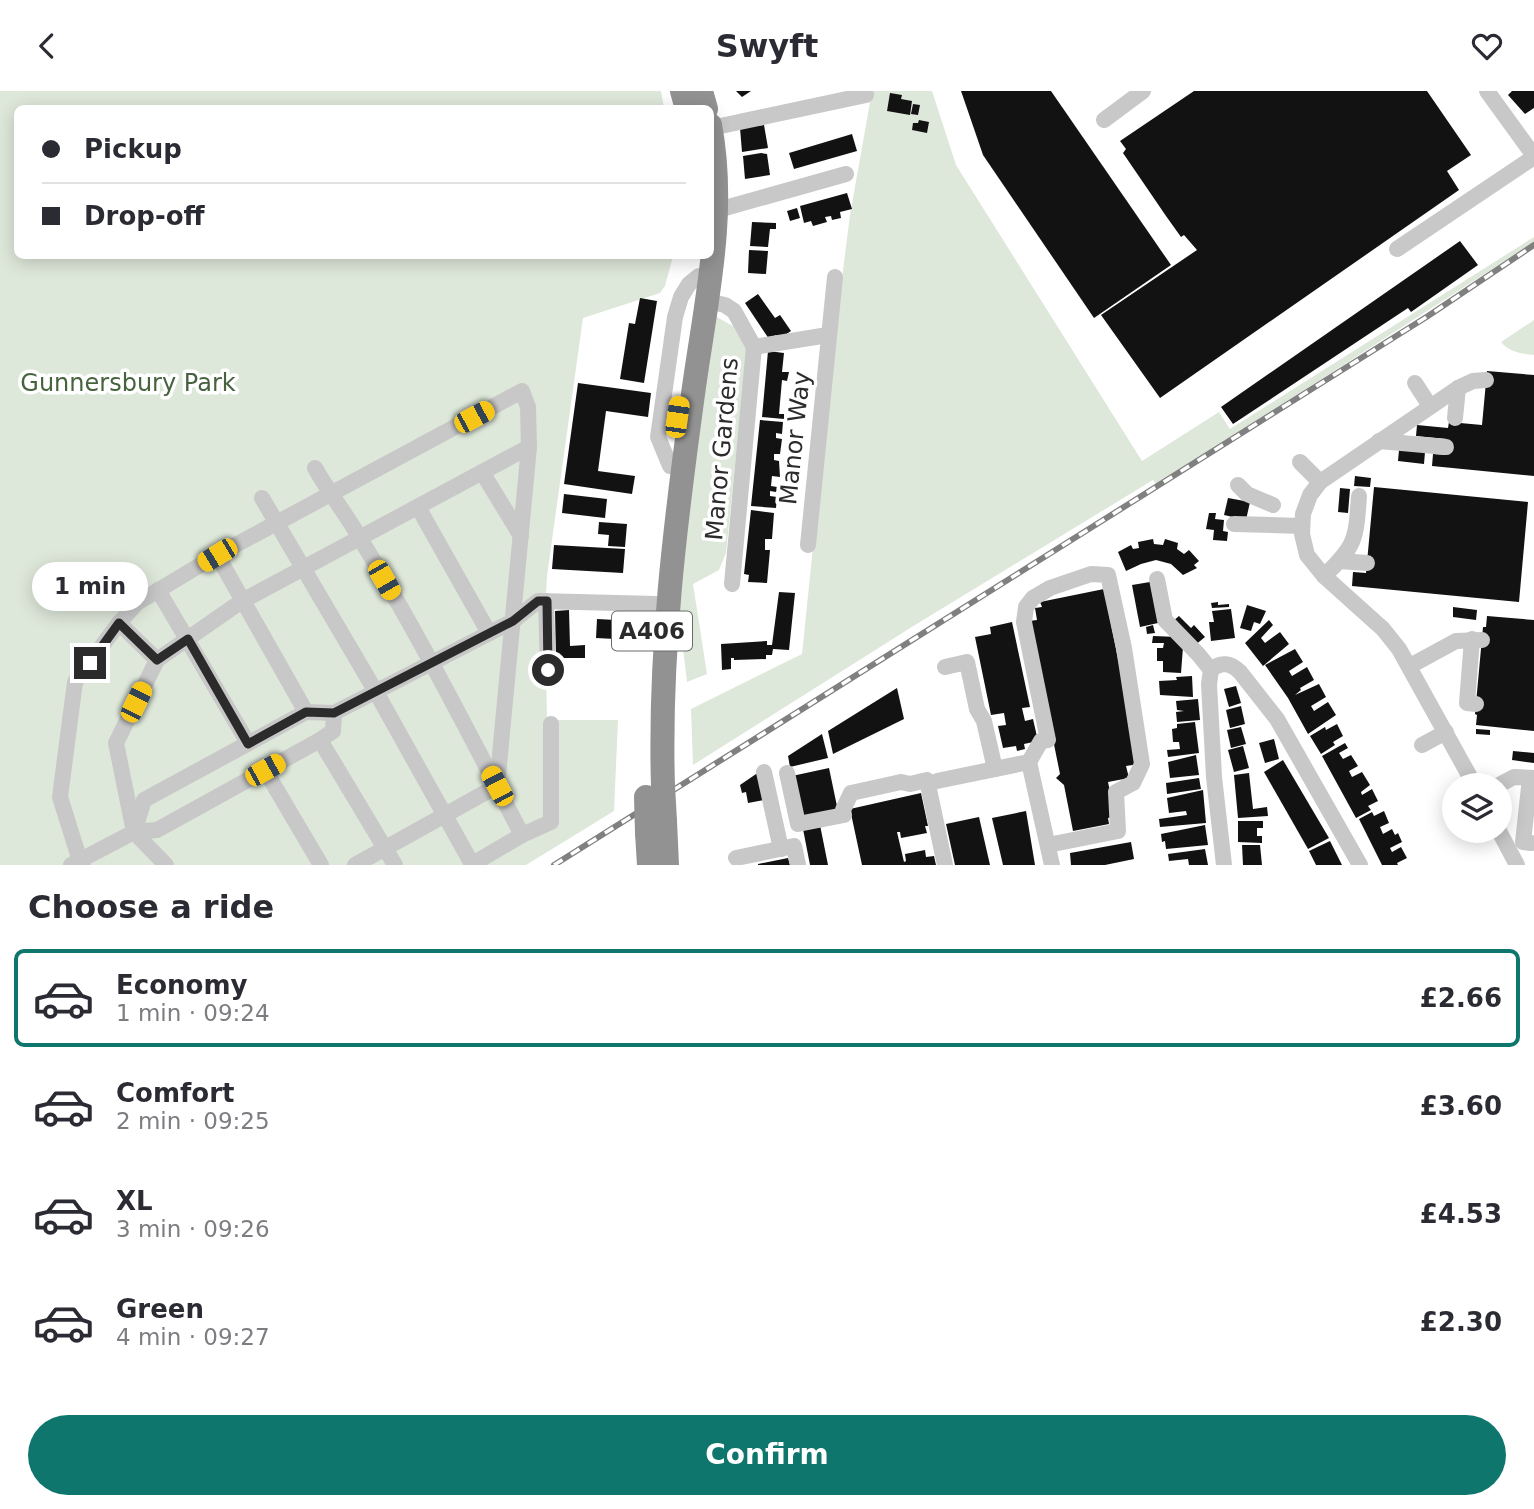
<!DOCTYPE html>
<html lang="en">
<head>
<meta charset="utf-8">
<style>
  body { margin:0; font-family:"DejaVu Sans",sans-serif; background:#f7f7f7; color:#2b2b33; height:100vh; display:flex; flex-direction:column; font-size:26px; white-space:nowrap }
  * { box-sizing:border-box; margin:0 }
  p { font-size:23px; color:#7c7c81 }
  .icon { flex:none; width:38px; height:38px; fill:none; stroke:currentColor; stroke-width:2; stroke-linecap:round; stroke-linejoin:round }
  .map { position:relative; height:774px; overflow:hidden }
  .sheet { display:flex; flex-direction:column; background:#fff; flex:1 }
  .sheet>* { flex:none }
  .banner { position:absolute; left:14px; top:14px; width:700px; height:154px; border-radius:10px; box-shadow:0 4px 18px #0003; display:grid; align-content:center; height:154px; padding:0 28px; background:#fff }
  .fabs { position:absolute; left:1442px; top:682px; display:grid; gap:14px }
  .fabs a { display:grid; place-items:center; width:70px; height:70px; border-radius:50%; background:#fff; box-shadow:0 4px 18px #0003; font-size:35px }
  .end { position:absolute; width:32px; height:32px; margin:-16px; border:9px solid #2b2b2b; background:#fff; box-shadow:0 0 0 4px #fff }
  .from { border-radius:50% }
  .bubble { position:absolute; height:49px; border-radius:24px; background:#fff; box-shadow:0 4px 18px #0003; font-size:23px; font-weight:700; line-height:49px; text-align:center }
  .car { position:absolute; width:21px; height:42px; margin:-21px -10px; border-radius:9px; box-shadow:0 0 5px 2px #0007; background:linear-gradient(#f5c518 24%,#345 0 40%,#f5c518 0 76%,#345 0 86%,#f5c518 0) }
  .banner b { display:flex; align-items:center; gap:24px; height:66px; font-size:26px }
  .banner b+b { border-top:2px solid #e1e1e2 }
  .banner i { width:18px; height:18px; background:#2b2b33 }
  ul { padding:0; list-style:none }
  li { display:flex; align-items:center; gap:21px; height:98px; margin:0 14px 10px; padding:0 14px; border:4px solid transparent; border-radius:10px }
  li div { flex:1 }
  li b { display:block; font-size:26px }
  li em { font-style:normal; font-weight:700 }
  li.selected { border-color:#0f766e }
  li>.icon { width:63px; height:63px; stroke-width:1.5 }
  h2 { padding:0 28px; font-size:32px; line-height:84px }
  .action { display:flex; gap:14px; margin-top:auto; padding:14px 28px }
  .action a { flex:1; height:80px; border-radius:42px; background:#0f766e; color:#fff; font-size:28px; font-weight:700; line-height:80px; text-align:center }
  header { display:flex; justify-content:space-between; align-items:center; height:91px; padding:0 28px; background:#fff; font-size:32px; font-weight:700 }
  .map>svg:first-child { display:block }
  .green { fill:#dee8da }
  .building { fill:#121212 }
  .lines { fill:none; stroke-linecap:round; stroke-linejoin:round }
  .minor { stroke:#c8c8c8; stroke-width:16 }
  .highway { stroke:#929292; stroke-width:24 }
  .rail-casing { stroke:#808080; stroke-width:6 }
  .rail { stroke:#fff; stroke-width:3.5; stroke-dasharray:10; stroke-linecap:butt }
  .highway-bridge { stroke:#929292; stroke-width:24 }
  .route { stroke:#2b2b2b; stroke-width:9 }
  .labels { text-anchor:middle; stroke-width:7; stroke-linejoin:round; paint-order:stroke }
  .shield { fill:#fff; stroke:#6b6b6b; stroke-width:2 }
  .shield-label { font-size:23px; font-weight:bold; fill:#2b2b2b }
  .park-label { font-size:24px; fill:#46623e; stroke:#fff }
  .street-label { font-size:24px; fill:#2b2b2b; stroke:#fff }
</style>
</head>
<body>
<header><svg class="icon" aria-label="back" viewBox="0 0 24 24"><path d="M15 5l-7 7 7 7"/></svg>Swyft<svg class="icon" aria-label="heart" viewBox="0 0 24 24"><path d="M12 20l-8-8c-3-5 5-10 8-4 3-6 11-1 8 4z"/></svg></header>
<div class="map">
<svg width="1534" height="774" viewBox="0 0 1534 774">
  <rect width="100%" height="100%" fill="#fff"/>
  <g class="green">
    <path d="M0 0H661L664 17 18 18V164L673 165 665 195 660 202 583 227 547 485 545 520 547 629H618L614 720 526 774H0Z"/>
    <path d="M872 0H932L956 74 1142 370 1219 321 1230 338 1534 146V151L1157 394 1153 389 915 534 693 674 691 618 802 563 835 242 850 124Z"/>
    <path d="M715 225 733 235 747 258 726 462 719 479 693 493 707 583 687 591 679 523 691 377Z"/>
    <path d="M1534 229V264C1522 263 1509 261 1501 251Z"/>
  </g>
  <g class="building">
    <path d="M736 0H751L742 6Z"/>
    <path d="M961 0H1051L1171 174 1094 227 983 64Z"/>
    <path d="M1194 0H1427L1471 64 1447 80 1459 99 1160 307 1101 224 1197 159 1184 144 1181 146 1166 125 1123 62 1126 58 1120 50Z"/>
    <path d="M1512 0H1534V17L1525 23 1508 4Z"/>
    <path d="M890 2 902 4 901 8 912 10 910 24 887 20Z"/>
    <path d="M913 13 920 14 918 24 911 23Z"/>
    <path d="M919 29 929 31 927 42 912 39 913 32H918Z"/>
    <path d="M764 34 768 57 742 61 740 37Z"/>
    <path d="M852 43 857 60 794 78 789 62Z"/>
    <path d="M761 62 767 63 770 84 745 88 743 65Z"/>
    <path d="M847 102 852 118 840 121 841 127 832 129 831 125 825 126 827 131 813 135 811 130 804 132 800 115Z"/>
    <path d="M797 117 800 127 790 130 787 120Z"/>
    <path d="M752 131 776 132V138H770L768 156 750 155Z"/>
    <path d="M1460 150 1478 174 1411 221 1408 217 1233 333 1221 316Z"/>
    <path d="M749 159 768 160 766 183 748 182Z"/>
    <path d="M758 203 775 227 780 224 791 240 779 248 776 244 769 248 745 212Z"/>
    <path d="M640 207 657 210 644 292 620 288 629 232 635 233Z"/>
    <path d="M768 260 784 262 782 281H789L787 290 782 289 779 323H784V328L762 326Z"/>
    <path d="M1487 280 1534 284V385L1432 375 1433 363 1446 364 1447 348 1416 345 1417 334 1448 337 1449 331 1482 334Z"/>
    <path d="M578 292 651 302 648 326 606 320 598 380 635 385 632 403 564 393Z"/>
    <path d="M760 329 783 331 782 343 776 342V347L782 348 780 363H774V369L779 370 780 386 772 385 771 395 777 396 776 401 770 400V405L777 406 776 417 751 415Z"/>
    <path d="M1399 359 1425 361 1424 373 1398 370Z"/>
    <path d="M1355 385 1371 387 1370 396 1354 395Z"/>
    <path d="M1374 396 1528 411 1519 511 1352 495 1353 481 1366 482Z"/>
    <path d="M1340 397 1350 398 1348 422 1338 421Z"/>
    <path d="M564 403 607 408 605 427 562 422Z"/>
    <path d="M1228 407 1250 411 1246 429 1224 424Z"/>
    <path d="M751 419 774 422 772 448H765V459H770L767 492 748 491 749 484 744 483Z"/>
    <path d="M1209 422H1216L1215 428 1224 429 1223 440 1228 441 1227 450 1213 449 1214 439 1206 438Z"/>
    <path d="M599 431 627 433 625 456 608 455 609 444 598 443Z"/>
    <path d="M1153 448 1154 453 1163 454 1165 448 1178 452 1177 458 1184 463 1189 459 1199 470 1194 474 1197 477 1183 484 1171 473 1156 469 1141 473 1126 480 1118 461 1131 454 1133 458 1139 457 1138 451Z"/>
    <path d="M554 454 625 458 623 482 552 478Z"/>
    <path d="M1150 491 1158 532 1140 536 1132 494Z"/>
    <path d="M1104 498 1139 673 1126 675 1129 687 1108 691 1115 725 1108 727 1109 733 1073 740 1064 694 1056 687 1060 683 1029 530 1037 529 1035 517 1042 516 1040 511Z"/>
    <path d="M779 501 795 502 789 559 773 558 772 564H766V568L734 569V567H731V578L722 579 721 553 767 550V554H772Z"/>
    <path d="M1218 511V514L1229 513V516L1212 517 1211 512Z"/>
    <path d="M1247 514 1266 520 1260 533 1254 531 1251 540 1240 537Z"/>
    <path d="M1453 516 1477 519 1476 529 1453 526Z"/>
    <path d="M1231 518 1235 547 1211 550 1209 531H1214L1212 520Z"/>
    <path d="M569 519 570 555 585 554V567H556L555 520Z"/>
    <path d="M1179 525 1191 537 1194 534 1205 546 1194 555 1172 531Z"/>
    <path d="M1487 525 1534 529V640L1476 634 1477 624 1475 623 1483 536H1486Z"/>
    <path d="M597 528 616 529 615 548 596 547Z"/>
    <path d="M1269 529 1273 534 1261 547 1265 552 1280 541 1289 553 1263 575 1245 552Z"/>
    <path d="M1012 531 1030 616 1022 617 1025 630 1033 628 1038 650 1024 653 1025 658 1017 660 1016 655 1003 657 998 635 1006 634 1004 622 991 624 975 546 991 543 990 536Z"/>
    <path d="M1153 534 1155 542 1147 543 1146 536Z"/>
    <path d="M1153 545 1178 546 1183 556 1181 582 1163 581V570H1157V557H1163L1164 552H1152Z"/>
    <path d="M1295 558 1303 571 1289 580 1292 585 1307 576 1314 589 1300 597 1301 599 1295 604 1319 593 1326 606 1311 615 1314 620 1328 611 1336 624 1308 643 1288 607 1265 574Z"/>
    <path d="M1192 585 1193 606 1160 604 1159 590 1177 589 1176 586Z"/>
    <path d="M1236 595 1241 612 1229 616 1224 598Z"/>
    <path d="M897 597 904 628 833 663 828 640Z"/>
    <path d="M1198 608 1200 629 1177 631 1176 621 1184 620 1177 619 1176 610Z"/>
    <path d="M1241 615 1245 633 1230 637 1226 619Z"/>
    <path d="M1195 631 1199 662 1168 666 1167 659 1180 658 1179 651H1173L1172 638 1177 637V633Z"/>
    <path d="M1337 633 1343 645 1333 651 1335 654 1321 663 1310 645 1325 636 1326 639Z"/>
    <path d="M1241 636 1246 653 1231 657 1227 639Z"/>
    <path d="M1476 638 1490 639V644L1476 643Z"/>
    <path d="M822 643 828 667 790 676 788 665Z"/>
    <path d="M1274 648 1279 668 1265 672 1259 652Z"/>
    <path d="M1345 652 1348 657 1339 662 1343 668 1351 664 1358 675 1349 680 1352 686 1362 681 1370 694 1361 701 1362 704 1372 698 1378 710 1368 715 1371 719 1356 727 1322 665Z"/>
    <path d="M1243 655 1249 677 1234 681 1228 659Z"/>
    <path d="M1513 660 1534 662V672L1512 669Z"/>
    <path d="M1196 664 1199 684 1170 687 1168 671Z"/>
    <path d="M1283 669 1329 747 1308 758 1264 681Z"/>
    <path d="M829 677 838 720 801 728 792 685Z"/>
    <path d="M759 681 764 709 748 712 746 701 742 702 740 694Z"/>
    <path d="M1249 682 1253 718 1267 716 1268 725 1238 727 1234 684Z"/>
    <path d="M1199 687 1201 698 1167 703 1166 692Z"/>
    <path d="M1203 699 1206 732 1160 736 1159 728 1187 724 1186 720 1169 722 1167 707Z"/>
    <path d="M921 702 928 735H925L927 742 901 747 900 741H897L904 771 906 770 905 763 925 759 926 766 934 765 936 774H862L850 718Z"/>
    <path d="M1026 720 1035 774H1003L992 727Z"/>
    <path d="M1384 720 1389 732 1380 736 1383 743 1392 738 1395 744 1398 742 1402 751 1390 757 1392 761 1401 756 1407 767 1397 772 1398 774H1382L1359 728 1372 721 1374 725Z"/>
    <path d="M979 726 990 774H955L946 733Z"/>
    <path d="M1238 730H1263V737H1257V745H1262V752L1238 751Z"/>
    <path d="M820 734 828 774H810L803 738Z"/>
    <path d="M1205 734 1208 754 1166 758 1165 750 1162 751 1161 743Z"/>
    <path d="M1330 750 1342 774H1316L1309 760Z"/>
    <path d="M1131 751 1134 768 1105 774H1071L1070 762Z"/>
    <path d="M1242 754H1260L1262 774H1243Z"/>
    <path d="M1205 758 1208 774H1189L1188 768 1169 770 1168 763Z"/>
    <path d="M788 767 790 774H758V773Z"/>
  </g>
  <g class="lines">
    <g class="minor">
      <path d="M1487 0 1534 65"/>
      <path d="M1104 29 1143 0"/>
      <path d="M711 37 866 4"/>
      <path d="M718 119 846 83"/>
      <path d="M1397 158 1534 66"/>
      <path d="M707 210 725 214 734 220 754 256 732 493"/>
      <path d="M754 256 828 244"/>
      <path d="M1415 292 1430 315"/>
      <path d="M1455 327 1458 297"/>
      <path d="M1379 350 1446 356"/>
      <path d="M1300 371 1320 391"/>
      <path d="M670 375 658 346 675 226 681 206 689 193 699 185"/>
      <path d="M315 377C329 402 347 424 361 449 419 544 470 644 522 744"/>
      <path d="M482 381 521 445"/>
      <path d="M1238 394 1247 403 1273 414"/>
      <path d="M262 407 376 601 472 773"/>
      <path d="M418 416 489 542"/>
      <path d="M1234 433 1302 435"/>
      <path d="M808 454 835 186"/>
      <path d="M217 464 306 621"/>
      <path d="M1340 470 1367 472"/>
      <path d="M1324 485C1356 455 1356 448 1359 405"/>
      <path d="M1157 488 1165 529 1198 563 1211 579"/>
      <path d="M158 499 248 652"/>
      <path d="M546 510 548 579"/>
      <path d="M119 532 157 569"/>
      <path d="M1472 548 1467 612 1476 613"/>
      <path d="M1410 575 1456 550 1482 549"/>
      <path d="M945 576 967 571 977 618 984 630 995 678"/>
      <path d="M334 622 333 640 320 649 157 739 134 741 144 709 306 621 334 622 513 530 538 510 656 513"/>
      <path d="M320 649 395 774"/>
      <path d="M1422 654 1446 641"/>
      <path d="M1029 671 1041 650 1048 649 1024 531 1026 516 1033 507 1050 497 1091 483 1108 484 1124 557 1142 673 1133 692 1116 701 1118 740 1048 754"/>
      <path d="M265 679 321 774"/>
      <path d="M764 681 781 758"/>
      <path d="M787 682 798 733 844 724 843 719 851 702 901 691 910 693 927 689 945 774"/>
      <path d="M1530 687 1523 751 1531 752"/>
      <path d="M937 690 1029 671 1052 774"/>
      <path d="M1475 695 1399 558 1383 538 1324 485 1307 464 1302 443 1303 423 1310 404 1320 391 1458 297 1473 290 1486 289"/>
      <path d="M1497 695 1514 686 1534 687"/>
      <path d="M1499 740 1517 774"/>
      <path d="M736 767 794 755 798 774"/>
      <path d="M71 774 134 741"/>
      <path d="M83 774 80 770 60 706 75 591 119 532 137 512 217 464 522 300 528 316 529 356"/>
      <path d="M166 774 134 741 116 652 157 569 242 510 529 356 497 695 355 774"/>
      <path d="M471 774 522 744 551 731V633"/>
      <path d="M1224 774 1214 686 1209 593 1211 579C1221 570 1231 572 1240 581L1277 628 1360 774"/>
    </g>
    <g class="highway">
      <path d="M682 0 687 18"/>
      <path d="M701 0 706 18"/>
      <path d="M663 695C659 563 675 434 693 303 705 214 727 124 710 34"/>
      <path d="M665 730 667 774"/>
      <path d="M647 742 649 774"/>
    </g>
    <defs>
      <path id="rail" d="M554 774 1428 225 1534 154"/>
    </defs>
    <use href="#rail" class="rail-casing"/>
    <use href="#rail" class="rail"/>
    <g class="highway-bridge">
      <path d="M663 695 665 730"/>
      <path d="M646 706 647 742"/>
    </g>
  </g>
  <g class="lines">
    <path class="route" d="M90 572 119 532 157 569 188 548 248 653 306 621 334 622 513 530 538 510H547L548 579"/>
  </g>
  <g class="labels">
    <rect class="shield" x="612" y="520.5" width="80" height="39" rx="5"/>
    <g class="shield-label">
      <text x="652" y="548">A406</text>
    </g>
    <g class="park-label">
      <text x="128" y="300">Gunnersbury Park</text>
    </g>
    <g class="street-label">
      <text transform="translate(795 347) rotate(-84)" y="8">Manor Way</text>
      <text transform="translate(722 358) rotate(-85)" y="8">Manor Gardens</text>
    </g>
  </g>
</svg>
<div class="fabs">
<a><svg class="icon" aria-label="layers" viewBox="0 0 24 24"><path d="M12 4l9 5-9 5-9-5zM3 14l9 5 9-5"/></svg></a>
</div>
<i class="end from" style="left:548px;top:579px"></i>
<i class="end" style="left:90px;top:572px"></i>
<div class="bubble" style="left:32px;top:471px;width:116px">1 min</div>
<i class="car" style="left:474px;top:326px;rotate:62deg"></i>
<i class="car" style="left:677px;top:326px;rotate:8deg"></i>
<i class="car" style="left:217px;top:464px;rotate:239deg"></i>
<i class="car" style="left:384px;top:489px;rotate:150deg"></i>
<i class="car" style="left:136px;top:611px;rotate:26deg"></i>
<i class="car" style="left:265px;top:679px;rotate:61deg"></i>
<i class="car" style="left:497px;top:695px;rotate:332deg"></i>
<div class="banner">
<b><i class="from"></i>Pickup</b>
<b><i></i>Drop-off</b>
</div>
</div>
<section class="sheet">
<h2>Choose a ride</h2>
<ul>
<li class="selected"><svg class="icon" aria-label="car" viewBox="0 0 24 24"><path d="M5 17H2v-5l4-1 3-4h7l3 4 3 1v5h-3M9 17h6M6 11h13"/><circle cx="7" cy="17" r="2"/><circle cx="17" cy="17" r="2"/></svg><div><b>Economy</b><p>1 min · 09:24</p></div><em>£2.66</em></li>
<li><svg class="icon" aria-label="car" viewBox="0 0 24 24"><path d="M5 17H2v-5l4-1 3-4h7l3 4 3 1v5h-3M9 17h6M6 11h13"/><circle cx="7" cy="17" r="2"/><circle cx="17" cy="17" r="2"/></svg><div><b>Comfort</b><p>2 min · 09:25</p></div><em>£3.60</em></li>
<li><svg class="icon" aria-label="car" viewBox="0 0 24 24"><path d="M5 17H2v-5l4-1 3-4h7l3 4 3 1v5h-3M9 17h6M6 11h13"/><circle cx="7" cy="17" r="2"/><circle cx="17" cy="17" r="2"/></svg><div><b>XL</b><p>3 min · 09:26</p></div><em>£4.53</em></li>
<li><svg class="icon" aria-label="car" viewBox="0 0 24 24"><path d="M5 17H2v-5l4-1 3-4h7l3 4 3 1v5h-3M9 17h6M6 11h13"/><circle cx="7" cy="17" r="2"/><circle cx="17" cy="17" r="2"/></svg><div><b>Green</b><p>4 min · 09:27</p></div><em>£2.30</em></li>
</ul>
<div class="action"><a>Confirm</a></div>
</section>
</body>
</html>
